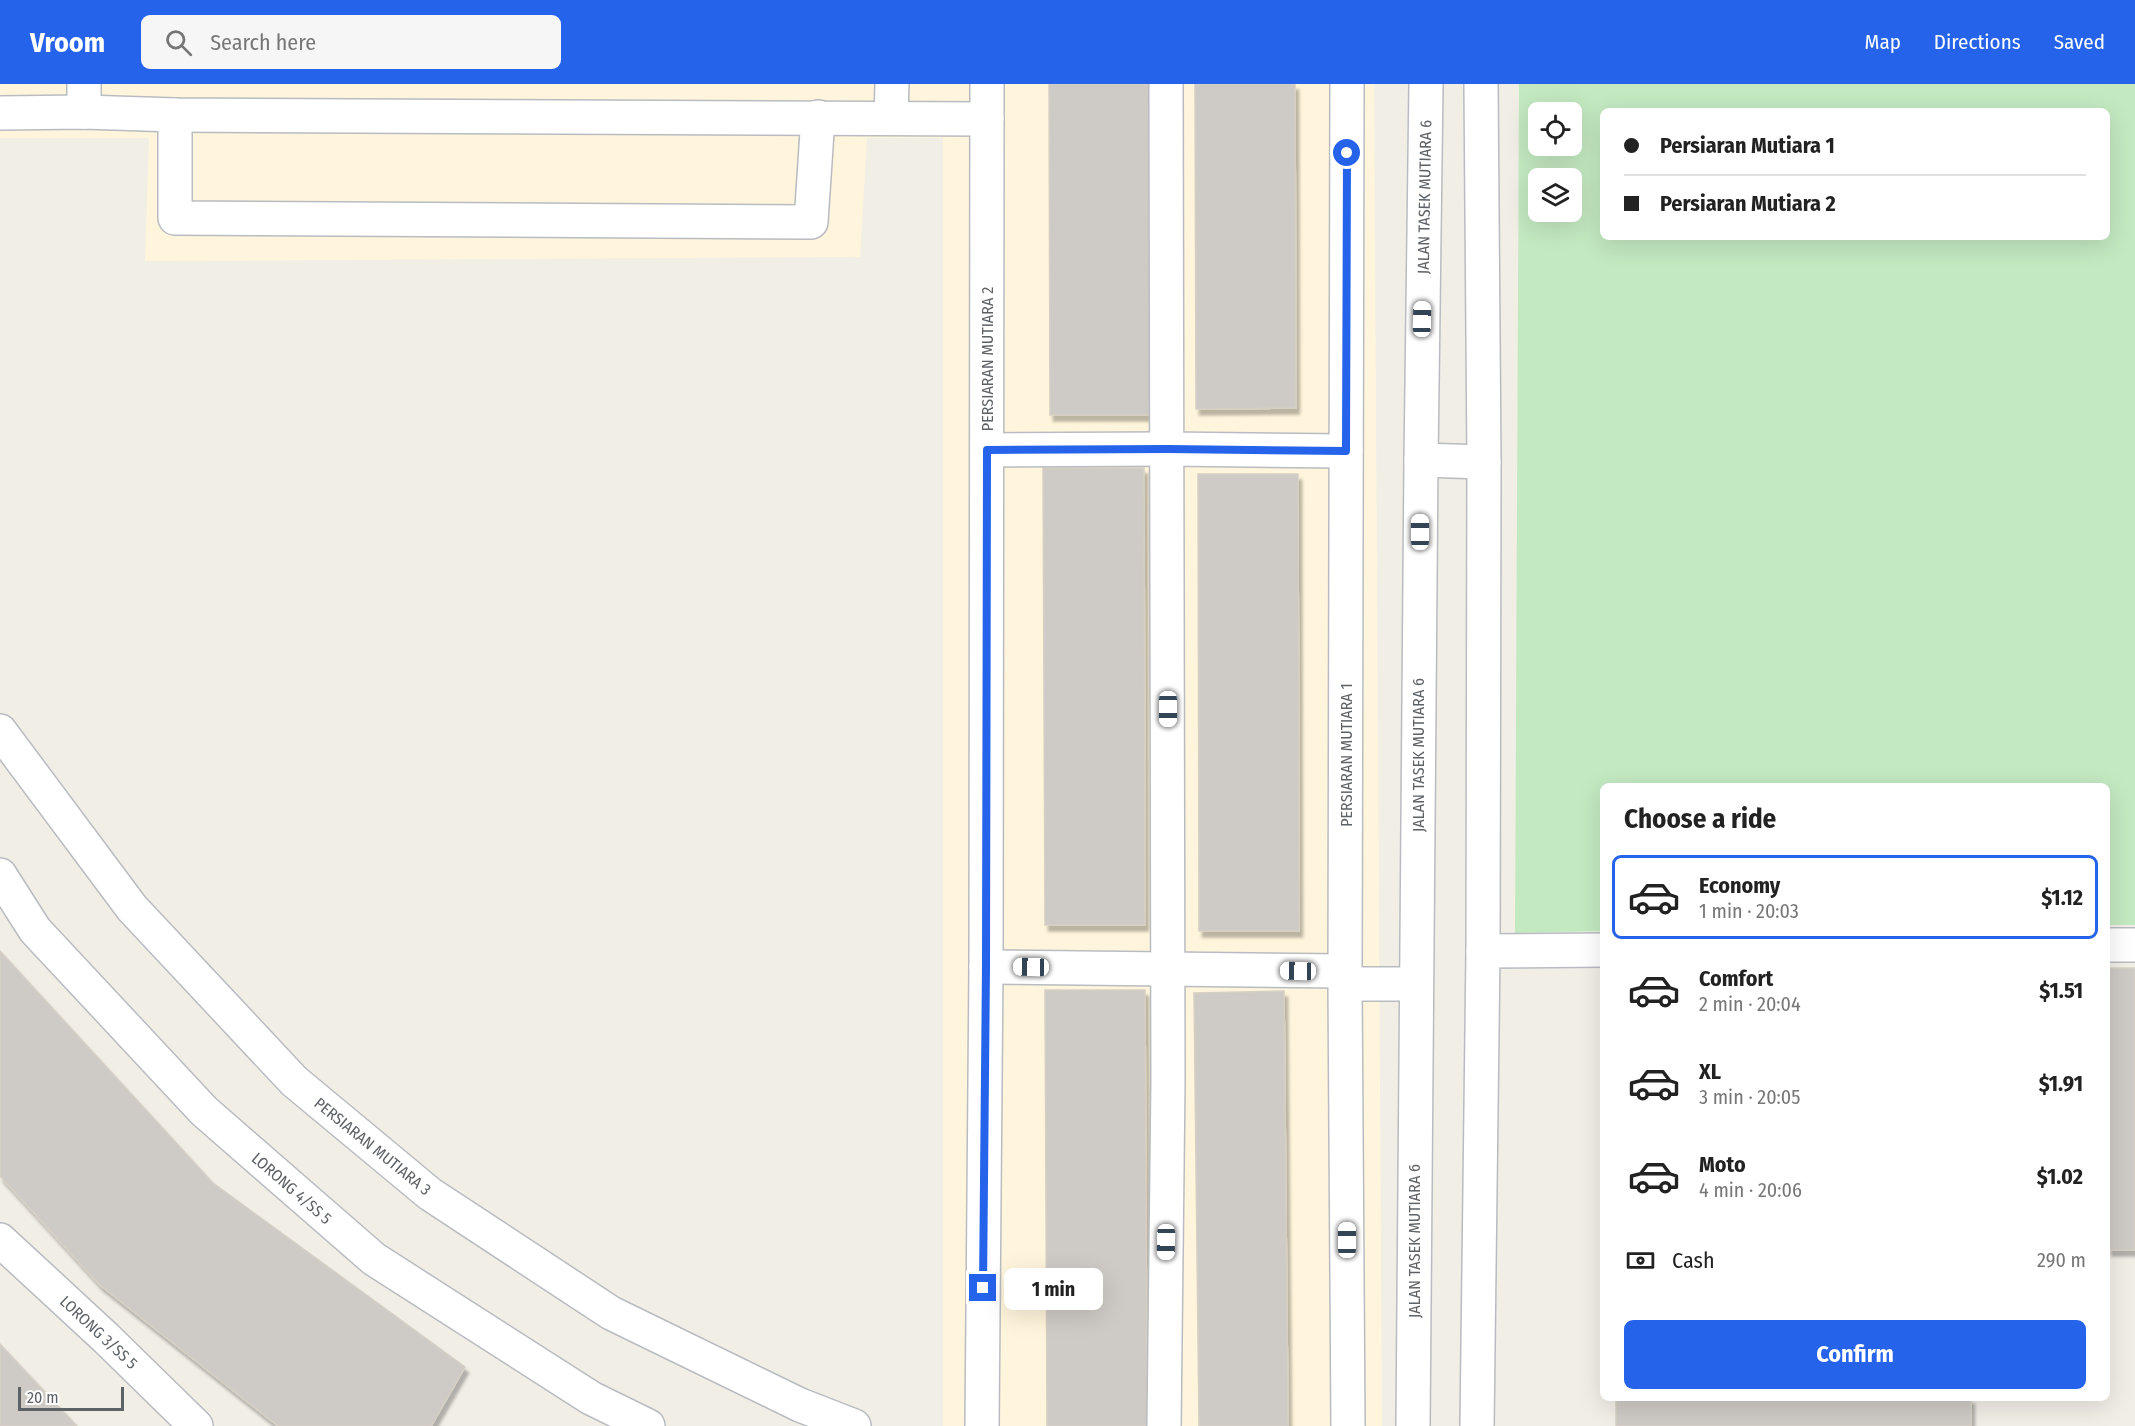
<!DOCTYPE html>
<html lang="en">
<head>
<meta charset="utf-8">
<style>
  body { margin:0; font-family:"Fira Sans Condensed",sans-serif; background:#f6f6f6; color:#222; height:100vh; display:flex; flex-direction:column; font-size:22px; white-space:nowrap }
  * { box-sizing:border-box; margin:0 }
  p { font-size:20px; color:#767676 }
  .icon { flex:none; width:33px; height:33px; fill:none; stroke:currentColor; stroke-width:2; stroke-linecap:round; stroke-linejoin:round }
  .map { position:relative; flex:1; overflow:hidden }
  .panel { position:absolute; left:1600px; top:699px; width:510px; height:618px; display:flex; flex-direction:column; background:#fff; border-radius:9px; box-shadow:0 6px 24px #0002 }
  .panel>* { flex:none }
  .guide { position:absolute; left:1600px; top:24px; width:510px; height:132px; border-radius:9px; box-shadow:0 6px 24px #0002; display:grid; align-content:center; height:132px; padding:0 24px; background:#fff }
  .tools { position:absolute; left:1528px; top:18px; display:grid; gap:12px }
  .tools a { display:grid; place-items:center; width:54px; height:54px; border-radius:9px; background:#fff; box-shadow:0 6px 24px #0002; font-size:30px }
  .scale { position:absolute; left:18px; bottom:15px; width:106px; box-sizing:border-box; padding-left:6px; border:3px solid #5d6267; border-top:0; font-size:16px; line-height:21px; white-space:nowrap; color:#5d6267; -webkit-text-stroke:4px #fff; paint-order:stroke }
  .end { position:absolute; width:27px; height:27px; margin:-14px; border:8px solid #2563eb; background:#fff; box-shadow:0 0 0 3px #fff }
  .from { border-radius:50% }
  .bubble { position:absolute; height:42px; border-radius:9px; background:#fff; box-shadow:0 6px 24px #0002; font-size:20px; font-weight:700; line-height:42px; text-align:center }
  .car { position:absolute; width:18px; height:36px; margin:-18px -9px; border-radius:8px; box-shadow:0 0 4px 2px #0007; background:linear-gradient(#fff 24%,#345 0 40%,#fff 0 76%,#345 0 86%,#fff 0) }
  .guide b { display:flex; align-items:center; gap:21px; height:57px; font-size:22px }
  .guide b+b { border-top:2px solid #e0e0e0 }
  .guide i { width:15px; height:15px; background:#222 }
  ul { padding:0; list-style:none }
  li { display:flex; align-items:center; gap:18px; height:84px; margin:0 12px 9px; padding:0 12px; border:3px solid transparent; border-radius:9px }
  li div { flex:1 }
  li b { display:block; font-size:22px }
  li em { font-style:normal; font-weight:700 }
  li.active { border-color:#2563eb }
  li>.icon { width:54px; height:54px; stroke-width:1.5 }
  h2 { padding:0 24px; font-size:27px; line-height:72px }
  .pay { display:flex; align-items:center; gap:15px; height:66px; padding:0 24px; font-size:22px }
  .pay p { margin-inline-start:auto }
  .primary-button { display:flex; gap:12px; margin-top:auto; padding:12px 24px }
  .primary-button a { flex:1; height:69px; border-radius:9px; background:#2563eb; color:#fff; font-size:24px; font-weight:700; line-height:69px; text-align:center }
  header { display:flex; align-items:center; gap:36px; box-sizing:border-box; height:84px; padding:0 30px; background:#2563eb; color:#fff }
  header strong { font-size:28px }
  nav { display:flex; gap:33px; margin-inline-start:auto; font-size:21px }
  .search { width:420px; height:54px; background:#f6f6f6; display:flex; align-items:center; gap:15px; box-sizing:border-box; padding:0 21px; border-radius:9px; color:#767676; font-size:22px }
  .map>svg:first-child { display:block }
  .commercial { fill:#fff5dc }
  .green { fill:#c3e9c1; fill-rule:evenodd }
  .building { fill:#cecac5; stroke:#d6cfc4; stroke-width:1.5; filter:url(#shadow) }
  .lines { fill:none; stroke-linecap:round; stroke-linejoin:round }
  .minor-casing { stroke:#b8bcc0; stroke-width:36 }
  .minor { stroke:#fff; stroke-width:33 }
  .route { stroke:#2563eb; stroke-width:8 }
  .labels { text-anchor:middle; stroke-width:6; stroke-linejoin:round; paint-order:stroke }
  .street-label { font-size:16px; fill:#5d6267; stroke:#fff }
</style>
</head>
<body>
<header>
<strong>Vroom</strong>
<div class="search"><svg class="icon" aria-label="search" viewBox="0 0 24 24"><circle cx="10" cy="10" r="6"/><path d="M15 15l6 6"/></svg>Search here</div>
<nav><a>Map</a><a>Directions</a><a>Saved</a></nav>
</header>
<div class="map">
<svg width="2135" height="1342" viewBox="0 0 2135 1342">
  <defs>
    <filter id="shadow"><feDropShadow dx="3.5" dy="6" stdDeviation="1.5" flood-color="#0004"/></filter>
  </defs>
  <rect width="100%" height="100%" fill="#f1eee6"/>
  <path class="commercial" d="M0 0H1374L1382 1342H943V54H867L860 173 145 177 149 54H0Z"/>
  <path class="green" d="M1519 0H2135V841H2108V702H1604L1603 847 1515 849ZM1604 27H2108V153H1604ZM1539 28H1572V62H1539ZM1539 94H1572V128H1539Z"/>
  <g class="building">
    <path d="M1049 0H1149L1150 331H1050Z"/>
    <path d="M1195 0H1295L1296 324 1196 325Z"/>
    <path d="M1043 384H1144L1145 841H1045Z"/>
    <path d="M1198 390H1298L1299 847H1199Z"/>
    <path d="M0 867 213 1099 465 1283 431 1342H278L100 1201 0 1092Z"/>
    <rect x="2108" y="884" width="27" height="282"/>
    <path d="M1045 906H1145L1147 1342H1047Z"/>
    <path d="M1284 907 1288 1342H1199L1194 909Z"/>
    <path d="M0 1260 77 1342H0Z"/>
    <rect x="1616" y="1314" width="355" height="28"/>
  </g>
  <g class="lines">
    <defs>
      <g id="minor">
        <path d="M84 0V28"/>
        <path d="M1347 0 1345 900 1348 1342"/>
        <path d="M0 29 84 28 175 31 987 35"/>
        <path d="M175 31V134L811 138 818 33"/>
        <path d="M891 33 892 0"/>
        <path d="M987 366 1168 365 1346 367"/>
        <path d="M1421 376 1484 378"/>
        <path d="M0 647 132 824 294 997 430 1110 611 1229 800 1321 854 1342"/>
        <path d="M0 791 35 846 204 1027 374 1175 591 1314 648 1342"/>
        <path d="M2108 861H2135"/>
        <path d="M1483 867 1604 866"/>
        <path d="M986 883 1345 887"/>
        <path d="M1345 900H1416"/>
        <path d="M0 1156 106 1254 196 1342"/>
        <path d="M982 1342 986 883 987 0"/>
        <path d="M1164 1342 1168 998 1166 0"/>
        <path d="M1413 1342 1421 376 1426 0"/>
        <path d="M1477 1342 1483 867 1484 378 1481 0"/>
      </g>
    </defs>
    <use href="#minor" class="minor-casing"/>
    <use href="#minor" class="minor"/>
  </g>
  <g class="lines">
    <path class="route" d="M983 1204 986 883 987 366 1168 365 1346 367 1347 69"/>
  </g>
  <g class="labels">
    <g class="street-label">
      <text transform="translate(1424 113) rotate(-89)" y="6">JALAN TASEK MUTIARA 6</text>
      <text transform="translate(987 275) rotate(-90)" y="6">PERSIARAN MUTIARA 2</text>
      <text transform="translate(1346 671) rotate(-90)" y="6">PERSIARAN MUTIARA 1</text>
      <text transform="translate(1418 671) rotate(-90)" y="6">JALAN TASEK MUTIARA 6</text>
      <text transform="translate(373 1062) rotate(39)" y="6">PERSIARAN MUTIARA 3</text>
      <text transform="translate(292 1104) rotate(41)" y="6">LORONG 4/SS 5</text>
      <text transform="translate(1414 1157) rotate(-90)" y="6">JALAN TASEK MUTIARA 6</text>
      <text transform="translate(99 1248) rotate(43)" y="6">LORONG 3/SS 5</text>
    </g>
  </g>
</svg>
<div class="tools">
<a><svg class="icon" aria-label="locate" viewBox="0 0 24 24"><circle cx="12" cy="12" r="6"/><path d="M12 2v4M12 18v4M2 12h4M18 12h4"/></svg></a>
<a><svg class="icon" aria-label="layers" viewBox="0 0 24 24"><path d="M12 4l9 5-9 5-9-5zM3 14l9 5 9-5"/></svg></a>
</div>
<div class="scale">20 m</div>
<i class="end from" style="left:1347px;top:69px"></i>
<i class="end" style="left:983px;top:1204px"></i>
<div class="bubble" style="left:1004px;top:1184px;width:99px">1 min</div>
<i class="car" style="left:1422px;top:235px;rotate:1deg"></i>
<i class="car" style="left:1420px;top:448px;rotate:0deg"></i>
<i class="car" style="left:1168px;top:625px;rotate:180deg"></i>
<i class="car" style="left:1031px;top:883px;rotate:271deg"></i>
<i class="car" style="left:1298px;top:887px;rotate:271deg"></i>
<i class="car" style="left:1347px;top:1156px;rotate:0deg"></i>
<i class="car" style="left:1166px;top:1158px;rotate:181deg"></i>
<div class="guide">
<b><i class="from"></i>Persiaran Mutiara 1</b>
<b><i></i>Persiaran Mutiara 2</b>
</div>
<section class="panel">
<h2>Choose a ride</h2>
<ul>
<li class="active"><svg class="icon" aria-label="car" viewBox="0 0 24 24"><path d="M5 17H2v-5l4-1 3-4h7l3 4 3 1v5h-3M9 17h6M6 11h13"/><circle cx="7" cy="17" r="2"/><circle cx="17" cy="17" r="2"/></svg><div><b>Economy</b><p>1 min · 20:03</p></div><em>$1.12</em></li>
<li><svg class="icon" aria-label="car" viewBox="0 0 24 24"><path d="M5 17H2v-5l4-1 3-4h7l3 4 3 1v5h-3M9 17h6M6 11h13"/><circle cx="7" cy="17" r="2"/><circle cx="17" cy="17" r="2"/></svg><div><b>Comfort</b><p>2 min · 20:04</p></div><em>$1.51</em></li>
<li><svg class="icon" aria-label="car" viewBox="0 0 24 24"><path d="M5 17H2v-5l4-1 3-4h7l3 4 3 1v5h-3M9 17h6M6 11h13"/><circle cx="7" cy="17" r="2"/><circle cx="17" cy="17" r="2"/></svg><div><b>XL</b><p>3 min · 20:05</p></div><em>$1.91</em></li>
<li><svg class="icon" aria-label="car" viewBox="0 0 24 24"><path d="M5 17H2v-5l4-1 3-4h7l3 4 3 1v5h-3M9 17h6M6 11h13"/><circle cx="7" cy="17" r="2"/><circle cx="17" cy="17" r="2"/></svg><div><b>Moto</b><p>4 min · 20:06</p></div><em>$1.02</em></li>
</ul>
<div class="pay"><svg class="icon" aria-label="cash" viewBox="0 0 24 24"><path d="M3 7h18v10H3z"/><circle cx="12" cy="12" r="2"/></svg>Cash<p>290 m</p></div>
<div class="primary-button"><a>Confirm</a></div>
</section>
</div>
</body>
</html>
